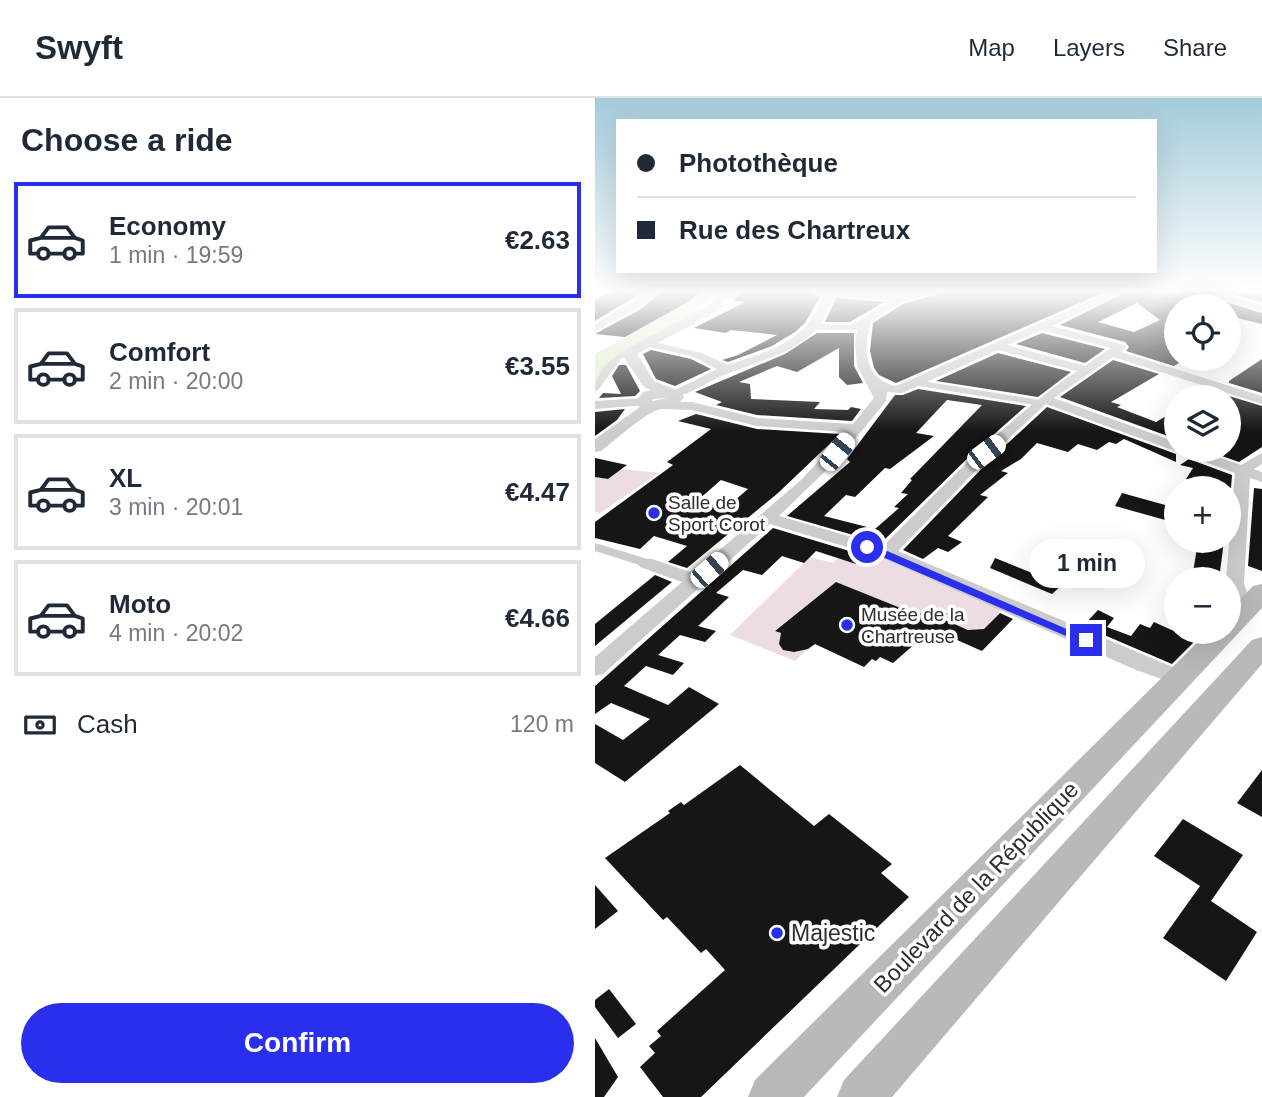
<!DOCTYPE html>
<html lang="en">
<head>
<meta charset="utf-8">
<style>
  body { margin:0; font-family:Arial,sans-serif; background:#f6f6f7; color:#1f2937; height:100vh; display:flex; flex-direction:column; font-size:26px; white-space:nowrap }
  * { box-sizing:border-box; margin:0 }
  p { font-size:23px; color:#747a83 }
  .icon { flex:none; width:38px; height:38px; fill:none; stroke:currentColor; stroke-width:2; stroke-linecap:round; stroke-linejoin:round }
  .map { position:relative; flex:1; overflow:hidden }
  .side { display:flex; flex-direction:column; background:#fff; width:595px }
  .side>* { flex:none }
  .top-card { position:absolute; left:21px; top:21px; width:541px; height:154px; border-radius:0px; box-shadow:0 7px 28px #0002; display:grid; align-content:center; height:154px; padding:0 21px; background:#fff }
  .controls { position:absolute; left:569px; top:196px; display:grid; gap:14px }
  .controls a { display:grid; place-items:center; width:77px; height:77px; border-radius:50%; background:#fff; box-shadow:0 7px 28px #0002; font-size:35px }
  .end { position:absolute; width:32px; height:32px; margin:-16px; border:9px solid #2a2fed; background:#fff; box-shadow:0 0 0 4px #fff }
  .from { border-radius:50% }
  .bubble { position:absolute; height:49px; border-radius:24px; background:#fff; box-shadow:0 7px 28px #0002; font-size:23px; font-weight:600; line-height:49px; text-align:center }
  .car { position:absolute; width:21px; height:42px; margin:-21px -10px; border-radius:9px; box-shadow:0 0 5px 2px #0007; background:linear-gradient(#fff 24%,#345 0 40%,#fff 0 76%,#345 0 86%,#fff 0) }
  .top-card b { display:flex; align-items:center; gap:24px; height:66px; font-size:26px }
  .top-card b+b { border-top:2px solid #e0e1e3 }
  .top-card i { width:18px; height:18px; background:#1f2937 }
  ul { padding:0; list-style:none }
  li { display:flex; align-items:center; gap:21px; height:116px; margin:0 14px 10px; padding:0 7px; border:4px solid #e0e1e3; border-radius:0px }
  li div { flex:1 }
  li b { display:block; font-size:26px }
  li em { font-style:normal; font-weight:600 }
  li.on { border-color:#2a2fed }
  li>.icon { width:63px; height:63px; stroke-width:1.5 }
  h2 { padding:0 21px; font-size:32px; line-height:84px }
  .pay { display:flex; align-items:center; gap:18px; height:77px; padding:0 21px; font-size:26px }
  .pay p { margin-inline-start:auto }
  .action { display:flex; gap:14px; margin-top:auto; padding:14px 21px }
  .action a { flex:1; height:80px; border-radius:42px; background:#2a2fed; color:#fff; font-size:28px; font-weight:600; line-height:80px; text-align:center }
  header { display:flex; align-items:center; gap:42px; box-sizing:border-box; height:98px; padding:0 35px; background:#fff; border-bottom:2px solid #e0e1e3 }
  header strong { font-size:33px }
  nav { display:flex; gap:38px; margin-inline-start:auto; font-size:24px }
  main { display:flex; flex:1; min-height:0 }
  .map>svg:first-child { display:block }
  .green { fill:#eddce4 }
  .water { fill:#ddedc8 }
  .building { fill:#161616; fill-rule:evenodd }
  .lines { fill:none; stroke-linecap:round; stroke-linejoin:round }
  .pedestrian { fill:#ccc; fill-rule:evenodd }
  .minor { fill:#ccc; fill-rule:evenodd }
  .tertiary { fill:#ccc; fill-rule:evenodd }
  .secondary { fill:#b9b9b9; fill-rule:evenodd }
  .route { fill:#2a2fed }
  .poi-dot { fill:#2a2fed; stroke:#fff; stroke-width:2.5 }
  .labels { text-anchor:middle; stroke-width:7; stroke-linejoin:round; paint-order:stroke }
  .poi-label { font-size:19px; fill:#2f2f2f; stroke:#fff; text-anchor:start }
  .near-street-label { font-size:23px; fill:#2f2f2f; stroke:#fff }
  .near-poi-label { font-size:23px; fill:#2f2f2f; stroke:#fff; text-anchor:start }
</style>
</head>
<body>
<header>
<strong>Swyft</strong>
<nav><a>Map</a><a>Layers</a><a>Share</a></nav>
</header>
<main>
<section class="side">
<h2>Choose a ride</h2>
<ul>
<li class="on"><svg class="icon" aria-label="car" viewBox="0 0 24 24"><path d="M5 17H2v-5l4-1 3-4h7l3 4 3 1v5h-3M9 17h6M6 11h13"/><circle cx="7" cy="17" r="2"/><circle cx="17" cy="17" r="2"/></svg><div><b>Economy</b><p>1 min · 19:59</p></div><em>€2.63</em></li>
<li><svg class="icon" aria-label="car" viewBox="0 0 24 24"><path d="M5 17H2v-5l4-1 3-4h7l3 4 3 1v5h-3M9 17h6M6 11h13"/><circle cx="7" cy="17" r="2"/><circle cx="17" cy="17" r="2"/></svg><div><b>Comfort</b><p>2 min · 20:00</p></div><em>€3.55</em></li>
<li><svg class="icon" aria-label="car" viewBox="0 0 24 24"><path d="M5 17H2v-5l4-1 3-4h7l3 4 3 1v5h-3M9 17h6M6 11h13"/><circle cx="7" cy="17" r="2"/><circle cx="17" cy="17" r="2"/></svg><div><b>XL</b><p>3 min · 20:01</p></div><em>€4.47</em></li>
<li><svg class="icon" aria-label="car" viewBox="0 0 24 24"><path d="M5 17H2v-5l4-1 3-4h7l3 4 3 1v5h-3M9 17h6M6 11h13"/><circle cx="7" cy="17" r="2"/><circle cx="17" cy="17" r="2"/></svg><div><b>Moto</b><p>4 min · 20:02</p></div><em>€4.66</em></li>
</ul>
<div class="pay"><svg class="icon" aria-label="cash" viewBox="0 0 24 24"><path d="M3 7h18v10H3z"/><circle cx="12" cy="12" r="2"/></svg>Cash<p>120 m</p></div>
<div class="action"><a>Confirm</a></div>
</section>
<div class="map">
<svg width="667" height="999" viewBox="0 0 667 999">
  <rect width="100%" height="100%" fill="#fff"/>
  <g class="green">
    <path d="M27 371 64 375 5 415 0 414V379L13 381Z"/>
    <path d="M275 455 407 512 386 534 381 530 379 534 348 521 352 516 323 517 241 484 180 532 188 538 184 546C192 559 203 550 213 551L200 563 135 537 215 459 238 465 244 459 261 466Z"/>
  </g>
  <path class="water" d="M105 193H120L100 216 19 260 0 287V256L82 211Z"/>
  <g class="building">
    <path d="M15 193H49L0 223V202Z"/>
    <path d="M67 193H106L93 204 30 239 0 236 46 211Z"/>
    <path d="M150 193H212L225 199 210 225 200 234 177 248 133 264 127 262 143 257 182 237 136 232 131 235 99 230 150 204 138 202Z"/>
    <path d="M354 193H512L301 285 284 277 279 270 275 253 278 225 308 206Z"/>
    <path d="M533 193H594L667 215V226L634 218V208H581V261L589 262 579 268 531 253 534 249 530 244 465 227ZM542 205 565 222 539 234 503 224Z"/>
    <path d="M623 193H667V204Z"/>
    <path d="M241 200 289 204 255 224H230Z"/>
    <path d="M222 235H259V268L268 285 252 287 244 279V250L202 274 182 268 144 284 155 286 156 301 225 304 219 311 253 312 256 309 266 311 257 323 162 317 121 307 127 304 100 294 190 256Z"/>
    <path d="M447 235 510 251 490 265 421 246Z"/>
    <path d="M56 252 96 261 116 271 80 288 61 281 48 256Z"/>
    <path d="M403 255 476 274 443 299 341 283Z"/>
    <path d="M667 261V295L634 285V283Z"/>
    <path d="M518 262 564 276 516 304 526 307 522 309 561 324 581 312V341L465 299Z"/>
    <path d="M24 267H31L45 293 40 298 4 300 8 295 26 296 17 278Z"/>
    <path d="M323 291 431 308 379 354 286 445 192 418 255 364 252 361 300 297H308ZM352 302 387 307 315 381 317 382 306 395 313 396 299 409 304 410 280 431 229 418 251 397 260 399 290 370 295 371 339 338 321 335Z"/>
    <path d="M634 298 667 308V349L644 364 610 352H634Z"/>
    <path d="M452 309 581 356V364L529 341 521 346 514 344 502 352 483 346 473 354 442 345 426 361 406 373 413 375 385 397 393 399 353 438 367 444 353 454 343 450 328 461 308 452 398 359Z"/>
    <path d="M30 311 22 322 0 338V314Z"/>
    <path d="M101 316 162 331 245 336 183 395 92 470 73 464 92 448 59 438 45 451 0 440V424L78 367 72 364 116 331 83 323ZM126 382 153 391 132 409 103 402Z"/>
    <path d="M0 360 32 367 13 381 0 379Z"/>
    <path d="M594 361 637 377 636 390H606L607 385 591 381 598 370 585 367Z"/>
    <path d="M659 390 667 391V473L653 468Z"/>
    <path d="M527 395 581 410V425L520 408Z"/>
    <path d="M178 430 271 458 261 466 221 453 209 465 187 458 167 477 148 472 121 495 134 499 103 528 121 533 110 544 85 537 63 557 89 565 78 577 51 568 29 588 73 607 94 589 124 606 30 684 0 665V626L28 642 55 621 16 605 0 616V588Z"/>
    <path d="M603 443H629L624 481H597Z"/>
    <path d="M400 460 467 487 457 496 395 470Z"/>
    <path d="M60 477 77 484 0 548V526Z"/>
    <path d="M241 484 323 517 328 513 336 516 341 511 353 516 348 521 373 532 389 531 405 515 418 521 387 553 337 531 298 565 285 559 281 563 277 561 269 569 220 546 213 551 199 554 188 552 184 546 186 535 180 533Z"/>
    <path d="M503 512 519 520 512 529 536 538 545 526 555 530 559 524 581 534H609L577 566 488 528Z"/>
    <path d="M145 667 219 728 234 716 297 766 286 775 314 799 106 999H68L45 969 60 955 54 948 66 938 62 933 130 872 111 851 106 855 72 819 68 822 10 760 75 715 73 713 86 704 89 707Z"/>
    <path d="M667 672V719L642 705Z"/>
    <path d="M588 721 648 757 616 803 662 834 631 883 568 840 605 788 559 758Z"/>
    <path d="M0 787 23 813 0 831Z"/>
    <path d="M14 891 41 926 23 940 0 909V902Z"/>
    <path d="M0 940 23 979 9 999H0Z"/>
  </g>
  <g class="lines">
    <g class="pedestrian">
      <path d="M58 244 103 254 104 256 100 259 55 249V245Z"/>
      <path d="M39 248 46 250 26 261 3 292 0 293C0 271 21 256 39 248Z"/>
      <path d="M321 282 445 302 450 305 445 308 318 287 316 285Z"/>
      <path d="M0 445 56 462 58 465 51 469 0 453Z"/>
    </g>
    <g class="minor">
      <path d="M54 193H65L45 209 0 233V226Z"/>
      <path d="M136 193H148L131 203H123V199Z"/>
      <path d="M215 193H257L305 199 330 193H347L307 204 276 223C268 249 269 282 301 288L518 193H531L457 228 529 247 531 249 526 254 667 298V306L518 259 459 300 581 344V352H603L646 367 667 355V366L659 371 667 374V384L655 380 649 486 659 513 656 517H642L634 495V481H631L640 375 451 306 396 357 303 453 592 575 595 580 592 585 584 587 541 572 285 459 175 426 8 576 0 578V559L87 484 45 469 42 465 45 461H57L98 475 206 382 251 334 162 328 97 312 67 311 60 307 62 304H97L162 320 258 326 279 300 262 268 260 245 262 232H221C195 257 161 264 129 277 112 284 97 295 79 300L72 296 122 271 96 258V254H104L133 267C178 251 210 246 229 197ZM239 197 297 202 256 227 226 226ZM447 232 516 250 490 268 413 247ZM403 252 482 273C410 322 350 387 288 448L184 418 247 357 291 303 292 294 307 295Z"/>
      <path d="M597 193H613L667 207V213Z"/>
      <path d="M47 300 52 301V307L0 311V303Z"/>
    </g>
    <path class="tertiary" d="M123 198 133 201 123 213 42 256 59 283 84 293 89 299C80 311 72 308 60 313 44 320 21 342 6 353L0 354V341L45 309 39 305 48 294 56 292 49 289 28 258 31 251 115 207ZM72 300 57 303 58 301Z"/>
    <g class="secondary">
      <path d="M667 486V510L209 999H153L160 982 613 534H634V513L658 488Z"/>
      <path d="M667 539V566L297 999H242L249 982 657 542Z"/>
    </g>
  </g>
  <linearGradient id="sky" x2="0" y2="1"><stop stop-color="#a3cbdb"/><stop offset="0.58" stop-color="#fff"/><stop offset="1" stop-color="#fff" stop-opacity="0"/></linearGradient>
  <rect width="667" height="333" fill="url(#sky)"/>
  <path class="route" d="M269 446H276L497 542 496 545H487L269 451Z"/>
  <g class="poi-dot">
    <circle cx="59" cy="415" r="7"/>
    <circle cx="252" cy="527" r="7"/>
    <circle cx="182" cy="835" r="7"/>
  </g>
  <g class="labels">
    <g class="poi-label">
      <text x="73" y="411">Salle de<tspan x="73" dy="22">Sport Corot</tspan></text>
      <text x="266" y="523">Musée de la<tspan x="266" dy="22">Chartreuse</tspan></text>
    </g>
    <g class="near-street-label">
      <text transform="translate(381 789) rotate(-46)" y="8">Boulevard de la République</text>
    </g>
    <g class="near-poi-label">
      <text x="196" y="843">Majestic</text>
    </g>
  </g>
</svg>
<div class="controls">
<a><svg class="icon" aria-label="locate" viewBox="0 0 24 24"><circle cx="12" cy="12" r="6"/><path d="M12 2v4M12 18v4M2 12h4M18 12h4"/></svg></a>
<a><svg class="icon" aria-label="layers" viewBox="0 0 24 24"><path d="M12 4l9 5-9 5-9-5zM3 14l9 5 9-5"/></svg></a>
<a>+</a>
<a>−</a>
</div>
<i class="end from" style="left:272px;top:449px"></i>
<i class="end" style="left:491px;top:542px"></i>
<div class="bubble" style="left:434px;top:441px;width:116px">1 min</div>
<i class="car" style="left:242px;top:354px;rotate:39deg"></i>
<i class="car" style="left:391px;top:354px;rotate:53deg"></i>
<i class="car" style="left:114px;top:472px;rotate:49deg"></i>
<div class="top-card">
<b><i class="from"></i>Photothèque</b>
<b><i></i>Rue des Chartreux</b>
</div>
</div>
</main>
</body>
</html>
